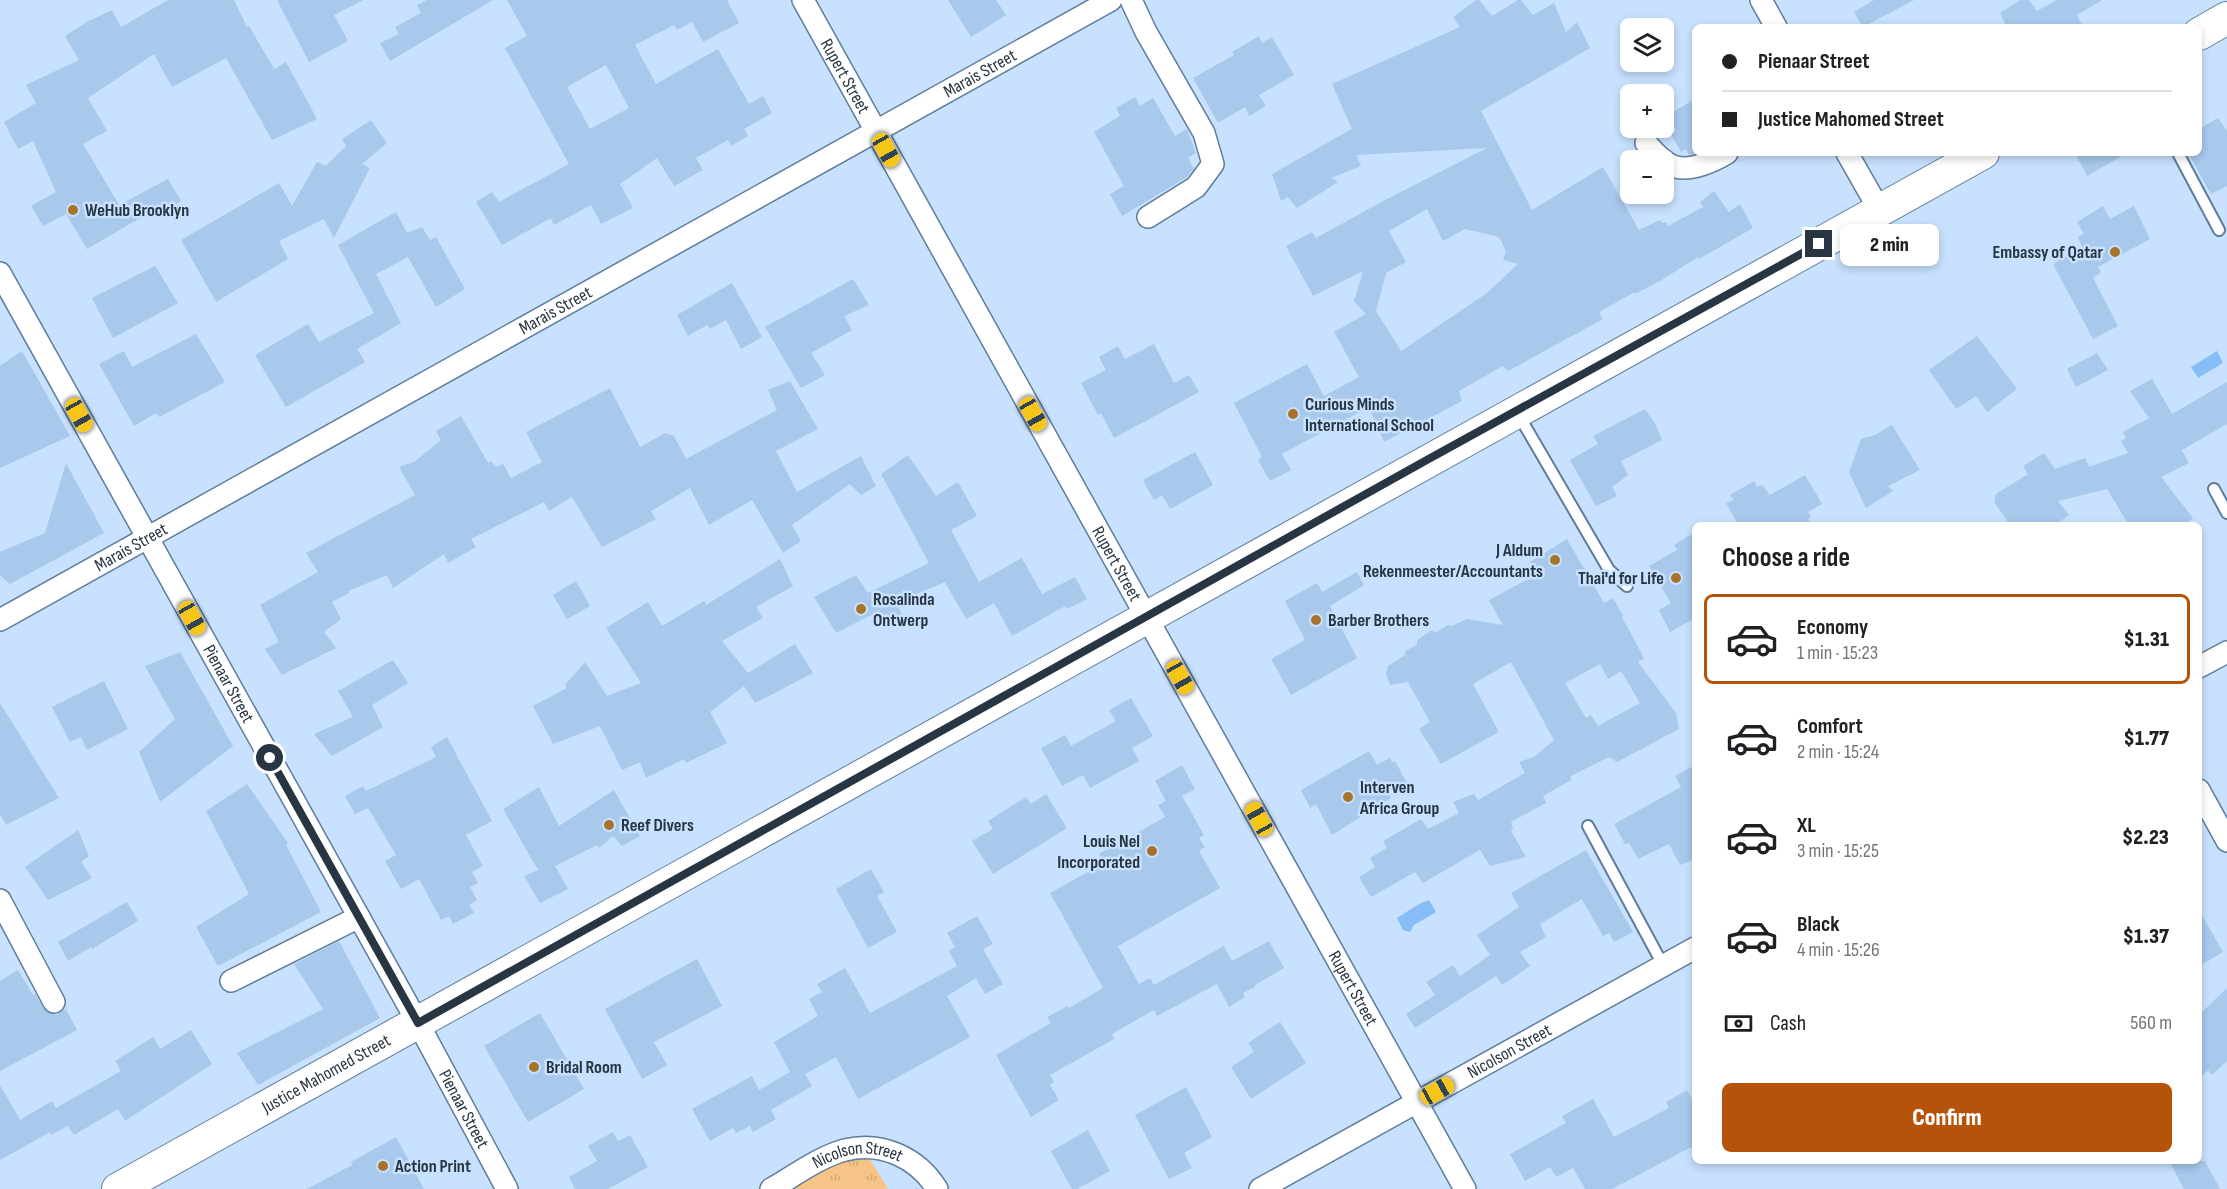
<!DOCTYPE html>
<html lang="en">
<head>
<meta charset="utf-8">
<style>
  body { margin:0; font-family:"Sofia Sans Condensed",sans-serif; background:#f6f6f6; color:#202124; height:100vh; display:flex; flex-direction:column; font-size:22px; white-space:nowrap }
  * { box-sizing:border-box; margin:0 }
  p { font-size:20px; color:#757577 }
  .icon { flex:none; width:33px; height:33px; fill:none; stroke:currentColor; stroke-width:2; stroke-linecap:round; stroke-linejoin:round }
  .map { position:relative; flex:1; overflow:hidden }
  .sheet { position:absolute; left:1692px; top:522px; width:510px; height:642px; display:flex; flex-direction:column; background:#fff; border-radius:9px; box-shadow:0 3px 9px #0003 }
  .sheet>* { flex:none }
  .hud { position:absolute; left:1692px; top:24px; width:510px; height:132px; border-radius:9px; box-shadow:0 3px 9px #0003; display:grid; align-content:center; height:132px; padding:0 30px; background:#fff }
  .controls { position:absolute; left:1620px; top:18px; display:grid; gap:12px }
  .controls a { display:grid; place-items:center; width:54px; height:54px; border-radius:9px; background:#fff; box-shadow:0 3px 9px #0003; font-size:30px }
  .end { position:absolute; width:27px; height:27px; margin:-14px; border:8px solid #283543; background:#fff; box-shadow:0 0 0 3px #fff }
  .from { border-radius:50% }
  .bubble { position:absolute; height:42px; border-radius:9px; background:#fff; box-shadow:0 3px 9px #0003; font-size:20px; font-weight:800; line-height:42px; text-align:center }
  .car { position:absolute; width:18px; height:36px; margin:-18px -9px; border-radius:8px; box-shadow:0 0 4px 2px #0007; background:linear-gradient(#f5c518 24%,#345 0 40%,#f5c518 0 76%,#345 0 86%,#f5c518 0) }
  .hud b { display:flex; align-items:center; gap:21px; height:57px; font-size:22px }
  .hud b+b { border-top:2px solid #e0e0e0 }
  .hud i { width:15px; height:15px; background:#202124 }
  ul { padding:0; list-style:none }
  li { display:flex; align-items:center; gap:18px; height:90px; margin:0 12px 9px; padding:0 18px; border:3px solid transparent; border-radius:9px }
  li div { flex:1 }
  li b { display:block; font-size:22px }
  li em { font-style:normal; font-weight:800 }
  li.current { border-color:#b45309 }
  li>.icon { width:54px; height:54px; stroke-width:1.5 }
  h2 { padding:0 30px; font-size:27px; line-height:72px }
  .pay { display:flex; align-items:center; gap:15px; height:66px; padding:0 30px; font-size:22px }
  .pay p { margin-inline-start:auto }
  .cta { display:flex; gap:12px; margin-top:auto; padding:12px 30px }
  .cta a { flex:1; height:69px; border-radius:9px; background:#b45309; color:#fff; font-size:24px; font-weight:800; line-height:69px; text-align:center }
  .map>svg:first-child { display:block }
  .park { fill:url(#park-tufts) }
  .water { fill:#86bdf9 }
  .building { fill:#a8c8ec; fill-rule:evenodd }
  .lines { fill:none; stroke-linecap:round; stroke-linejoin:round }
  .lane-casing { stroke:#5e7c9c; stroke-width:14 }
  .street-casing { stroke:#5e7c9c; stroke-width:24 }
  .secondary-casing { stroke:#5e7c9c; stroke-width:34 }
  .lane { stroke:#fff; stroke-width:10 }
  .street { stroke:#fff; stroke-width:21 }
  .secondary { stroke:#fff; stroke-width:32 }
  .route { stroke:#283543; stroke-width:8 }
  .poi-dot { fill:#a7732b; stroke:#c7e1fe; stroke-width:2 }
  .labels { text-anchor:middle; stroke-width:5; stroke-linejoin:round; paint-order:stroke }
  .street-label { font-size:18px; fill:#283543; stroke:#c7e1fe }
  .poi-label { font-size:18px; font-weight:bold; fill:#283543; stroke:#c7e1fe; text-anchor:start }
</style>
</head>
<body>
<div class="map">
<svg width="2227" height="1189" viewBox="0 0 2227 1189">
  <defs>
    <pattern id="park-tufts" width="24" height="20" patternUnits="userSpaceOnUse" patternTransform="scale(1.5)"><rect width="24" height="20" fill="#f6c486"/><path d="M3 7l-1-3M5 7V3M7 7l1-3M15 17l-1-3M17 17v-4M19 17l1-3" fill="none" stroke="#d3a975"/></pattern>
  </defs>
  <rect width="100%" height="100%" fill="#c7e1fe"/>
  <path class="park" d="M863 1148 888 1189H789Z"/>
  <g class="water">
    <path d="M2217 351 2223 363 2198 378 2191 367Z"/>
    <path d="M1429 900 1436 912 1414 925 1410 932 1403 930 1397 918 1419 904Z"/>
  </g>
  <g class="building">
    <path d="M168 0H234L247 27 249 26 274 69 286 62 317 119 272 140 226 58 172 87 154 54 88 98 107 131 83 144 119 205 168 179 181 201 150 219 147 214 87 249 66 214 43 226 31 206 56 192 33 141 18 149 4 122 36 103 26 85 79 60 65 36 87 22 112 10 121 27Z"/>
    <path d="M277 0H363L334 15 348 41 309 62Z"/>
    <path d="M427 0H493L390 61 380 43 399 34 395 27 421 13 417 5Z"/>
    <path d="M507 0H727L739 23 703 42 692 22 677 30 674 25 635 45 656 84 718 49 749 104 763 96 772 113 744 129 748 136 731 146 728 140 696 158 703 170 674 186 657 158 620 184 633 208 601 224 591 205 554 225 551 218 502 245 476 202 492 192 499 202 569 164 505 48 527 36ZM606 65 629 108 590 129 567 87Z"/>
    <path d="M948 0H996L1006 15 971 37Z"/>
    <path d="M1476 0H1479L1492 16 1518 0H1521L1533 15 1554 3 1566 32 1577 22 1590 48 1481 111 1532 210 1603 167 1639 230 1660 220 1662 223 1666 222 1668 226 1703 207 1700 202 1714 191 1729 212 1740 204 1753 228 1699 259 1698 257 1660 281 1635 294V292L1599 312 1603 319 1508 371 1503 366 1459 391 1462 401 1384 442 1369 407 1282 454 1291 470 1270 481 1258 460 1262 457 1234 403 1307 364 1324 396 1359 377 1334 332 1366 314 1354 301 1363 271 1313 296 1286 246 1312 232 1316 238 1387 199 1487 148 1356 155 1361 166 1331 178 1338 182 1297 208 1288 197 1281 201 1272 174 1352 129 1332 84 1460 27 1453 17ZM1427 209 1443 241 1465 229 1499 237 1506 251 1503 260 1518 264 1487 293 1401 351 1376 311 1386 273 1406 262 1389 231Z"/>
    <path d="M1874 0H1914L1863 27 1854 12Z"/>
    <path d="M2020 0H2029L2037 11 2057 0H2102L2077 15 2083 27H2007L2000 13Z"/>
    <path d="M1259 36 1262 43 1272 37 1294 75 1259 95 1266 106 1249 116 1245 107 1218 123 1193 78 1234 55 1232 52Z"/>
    <path d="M1135 97 1140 106 1153 98 1175 136 1187 129 1196 153 1188 158 1194 169 1187 177 1122 216 1110 194 1124 186 1094 132 1120 116 1116 108Z"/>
    <path d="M1695 99V153L1689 155 1686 149 1681 152 1671 134 1676 131 1668 115Z"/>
    <path d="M2218 118 2227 131V186L2211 194 2188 153H2199V129Z"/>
    <path d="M371 120 387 143 362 164 370 168 334 238 324 219 279 241 288 259 216 302 181 240 279 183 292 206 317 162 326 166 346 146 342 139Z"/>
    <path d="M2075 153H2127L2087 176Z"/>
    <path d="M2103 206 2110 219 2134 206 2150 239 2098 267 2101 272 2093 278 2118 326 2093 339 2053 264 2082 247 2078 237 2084 234 2077 222Z"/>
    <path d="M396 212 407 233 422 227 430 240 436 237 465 289 436 307 408 257 376 274 401 323 357 349 365 362 286 407 255 355 308 324 319 342 374 313 338 245Z"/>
    <path d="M155 266 178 303 113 338 92 298Z"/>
    <path d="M853 279 869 305 844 316 852 330 811 353 825 375 801 388 765 327Z"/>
    <path d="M732 283 762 337 741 349 726 320 710 329 707 325 688 336 677 315Z"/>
    <path d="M196 334 225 382 159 417 156 413 134 426 99 364 124 351 132 367Z"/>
    <path d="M1977 336 2017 389 1987 412 1976 396 1956 409 1929 370Z"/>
    <path d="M1154 344 1174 383 1189 375 1199 392 1114 438 1101 413 1098 415 1081 383 1106 370 1099 357 1118 346 1125 359Z"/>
    <path d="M22 351 70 436 0 468V366Z"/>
    <path d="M2097 353 2108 370 2076 387 2067 369Z"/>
    <path d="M2152 379 2172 414 2227 382V424L2182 450 2189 463 2161 477 2193 518 2184 525H2129L2107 489 2058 501 2069 515 2055 525H2010L1994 502 1996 494 2028 474 2023 466 2044 453 2055 469 2085 458 2089 467 2128 453 2121 441 2126 438 2123 432 2149 418 2130 391Z"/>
    <path d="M790 381 818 429 776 451 797 492 861 456 876 486 861 495 850 484 792 525 801 541 783 553 752 500 709 525 690 488 651 511 656 519 602 547 572 497 549 511 544 502 471 539 476 547 448 563 444 554 393 588 387 575 348 591 349 593 332 602 341 619 324 632 336 648 282 675 265 649 279 642 260 605 318 572 306 553 415 495 399 467 414 462 441 440 436 431 461 416 488 463 491 461 496 467 503 464 511 478 542 462 526 432 610 388 640 447 665 433 674 436 686 459 777 410 768 390Z"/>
    <path d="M1645 409 1656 425 1662 440 1621 461 1628 475 1612 487 1617 496 1596 506 1570 460 1598 444 1593 436Z"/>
    <path d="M1892 425 1920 470 1888 486 1893 491 1866 508 1849 472 1861 439 1875 435Z"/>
    <path d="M1195 452 1213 485 1170 509 1162 495 1154 500 1143 480Z"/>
    <path d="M908 455 936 496 958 482 977 516 951 530 979 582 1022 558 1042 594 1075 577 1087 599 1067 609 1065 606 1012 636 994 603 966 619 945 582 896 603 903 616 882 628 871 615 836 633 814 597 856 575 868 593 929 563 881 474Z"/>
    <path d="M66 463 104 533 10 584 0 575V552L45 533Z"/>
    <path d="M1805 475 1822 504 1808 512 1811 517 1808 519 1812 525H1738L1726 503 1734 500 1730 495 1754 481 1757 487 1762 485 1770 495Z"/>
    <path d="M1695 532V618L1670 632 1659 610 1671 603 1649 566 1677 550 1674 545Z"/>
    <path d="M1567 539 1604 603 1613 598 1623 616 1622 617 1644 658 1638 662 1676 713 1679 729 1617 762 1609 757 1571 776V780L1543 796 1546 803 1511 822 1513 828 1511 831 1526 857 1490 866 1480 850 1423 883 1415 872 1371 897 1359 877 1375 867 1370 858 1387 848 1383 841 1421 819 1428 829 1459 813 1453 802 1474 794 1478 800 1525 773 1519 762 1534 757 1554 740 1511 662 1473 684 1499 732 1441 764 1419 729 1430 722 1408 682 1390 685 1386 674 1388 666 1405 655V651L1417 645V640L1432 630 1435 633 1448 625 1452 626 1467 619 1503 625 1489 600 1538 574 1530 562ZM1600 664 1608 679 1621 671 1640 703 1598 726 1591 715 1586 718 1565 683Z"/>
    <path d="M780 559 793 586 756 607 763 618 722 641 748 673 795 644 813 673 755 703 744 686 710 712 727 743 686 763 684 759 646 778 640 762 622 770 600 726 553 744 533 706 567 688 565 685 585 662 607 696 641 683 606 628 648 602 662 626 704 601 706 605Z"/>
    <path d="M1357 572 1364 585 1330 606 1357 658 1291 695 1271 659 1305 640 1285 601 1317 583 1322 592Z"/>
    <path d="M576 581 590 606 567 619 553 595Z"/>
    <path d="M180 652 233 746 160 802 139 752 175 719 145 666Z"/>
    <path d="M393 660 408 683 372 705 383 727 332 756 314 734 353 717 338 691Z"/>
    <path d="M104 681 128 729 87 750 81 737 70 742 52 707Z"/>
    <path d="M1131 698 1153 736 1132 748 1139 761 1090 788 1083 775 1062 786 1041 748 1065 735 1071 746 1116 721 1109 710Z"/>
    <path d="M0 703 59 798 6 825 0 814Z"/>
    <path d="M447 737 492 821 466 835 483 866 472 872 478 883 470 887 477 900 469 905 474 913 453 924 449 916 441 920 419 879 401 889 385 861 396 855 368 808 355 814 345 796 363 786 366 791 436 757 431 747Z"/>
    <path d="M1369 751 1377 765 1390 758 1393 763 1395 761 1407 783 1388 793 1391 798 1332 835 1316 804 1310 808 1301 790Z"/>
    <path d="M1182 765 1195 789 1182 796 1204 835 1199 838 1205 847 1199 851 1220 888 1118 946 1139 984 1150 978 1154 985 1224 946 1232 961 1269 941 1284 968 1255 985V987L1243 993 1245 997 1229 1007 1217 984 1157 1016 1154 1010 1115 1032 1112 1035 1114 1039 1050 1075 1054 1082 1050 1085 1059 1100 1031 1117 996 1055 1051 1023 1047 1017 1068 1006 1069 1008 1103 988 1050 893 1104 863 1099 854 1165 817 1158 805 1166 801 1155 781Z"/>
    <path d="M1695 765V859L1680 865 1669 844 1638 859 1629 843 1625 844 1614 824 1681 787 1675 776Z"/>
    <path d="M247 784 288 843 286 845 321 912 218 966 196 927 249 894 206 811Z"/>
    <path d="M539 787 559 826 614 790 640 836 622 846 613 836 599 848 597 845 555 866 568 889 540 903 524 876 538 870 503 809Z"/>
    <path d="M1046 794 1067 828 993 874 972 841 993 829 988 821 1026 797 1031 804Z"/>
    <path d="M78 830 89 856 81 862 92 878 48 900 25 867Z"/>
    <path d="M1586 850 1633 932 1614 942 1609 933 1603 936 1582 899 1540 924 1546 937 1520 952 1530 966 1502 985 1496 976 1415 1028 1406 1014 1435 995 1426 982 1453 965 1460 976 1490 955 1477 935 1519 907 1511 893Z"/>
    <path d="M871 869 884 892 877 896 897 932 868 948 836 889Z"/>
    <path d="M127 902 138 921 92 949 91 947 68 961 58 942Z"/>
    <path d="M2199 910 2223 952 2199 966Z"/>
    <path d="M977 916 993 944 983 949 1003 984 985 994 976 978 947 996 970 1037 858 1099 836 1057 805 1074 812 1086 771 1110 776 1119 753 1132 750 1126 736 1133 733 1128 710 1141 692 1109 752 1076 759 1090 790 1072 774 1042 818 1016 809 999 822 992 817 984 845 968 870 1013 957 966 949 951 955 947 947 933Z"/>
    <path d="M339 941 380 1018 258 1085 237 1053 323 1009 294 964Z"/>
    <path d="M697 959 722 1006 654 1042 667 1065 642 1079 605 1009Z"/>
    <path d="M18 970 33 995 35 994 47 1012 56 1015 66 1009 77 1030 0 1071V981Z"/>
    <path d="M2227 988V1061L2212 1075 2208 1070 2199 1079V1015Z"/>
    <path d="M540 1013 584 1089 528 1122 484 1046Z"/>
    <path d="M1280 1022 1306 1063 1251 1099 1231 1067 1254 1052 1248 1043Z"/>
    <path d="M191 1030 212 1064 125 1121 118 1109 74 1135 68 1126 51 1135 50 1132 0 1160V1085L20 1120 52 1101 56 1108 121 1071 115 1061 153 1037 160 1049Z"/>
    <path d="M1186 1087 1212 1137 1184 1153 1192 1168 1169 1179 1135 1115Z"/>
    <path d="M1687 1090 1695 1105V1145L1612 1189H1585L1573 1168 1556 1177 1550 1167 1525 1181 1510 1154 1566 1123 1562 1116 1593 1099 1614 1137 1669 1108 1666 1102Z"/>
    <path d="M1088 1130 1110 1171 1077 1189H1072L1051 1151Z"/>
    <path d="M613 1132 618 1141 630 1135 648 1167 608 1189H575L569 1177 597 1161 588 1146Z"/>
    <path d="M396 1137 424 1189H307L352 1165 351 1162Z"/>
    <path d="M2169 1161H2205L2220 1189H2184Z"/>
  </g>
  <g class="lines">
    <defs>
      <g id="lane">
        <path d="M2178 153 2219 230"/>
        <path d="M1518 414 1609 570 1627 586"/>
        <path d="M2214 489 2227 513"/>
        <path d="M1588 826 1663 965"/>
      </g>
      <g id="street">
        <path id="s1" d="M803 0 1465 1189"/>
        <path d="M1131 0 1146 32 1204 133 1213 164 1196 187 1148 217"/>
        <path d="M1761 0 1776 27"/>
        <path d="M1646 143C1654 152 1664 164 1676 167 1692 171 1714 161 1727 153"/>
        <path d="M1847 153 1880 211"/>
        <path id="s2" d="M0 273 418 1023 507 1189"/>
        <path id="s3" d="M0 620 1111 0"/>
        <path d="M2199 667 2227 652"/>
        <path d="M2199 790 2227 841"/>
        <path d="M0 900 54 1002"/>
        <path d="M231 981 359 917"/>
        <path id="s4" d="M771 1189C794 1176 819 1157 845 1150 882 1141 918 1158 937 1189"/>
        <path id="s5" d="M1260 1189 1695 948"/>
      </g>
      <g id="secondary">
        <path d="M2199 34 2227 18"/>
        <path id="s6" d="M118 1189 1983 153"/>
      </g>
    </defs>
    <use href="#lane" class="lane-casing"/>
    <use href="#street" class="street-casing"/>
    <use href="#secondary" class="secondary-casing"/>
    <use href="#lane" class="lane"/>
    <use href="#street" class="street"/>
    <use href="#secondary" class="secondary"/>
  </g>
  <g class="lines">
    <path class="route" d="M270 758 418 1023 1425 461 1819 244"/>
  </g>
  <g class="poi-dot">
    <circle cx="73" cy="210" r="6"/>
    <circle cx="2115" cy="252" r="6"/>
    <circle cx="1293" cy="414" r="6"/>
    <circle cx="1555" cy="560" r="6"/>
    <circle cx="1676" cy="578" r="6"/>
    <circle cx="861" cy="609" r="6"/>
    <circle cx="1316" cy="620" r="6"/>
    <circle cx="1348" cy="797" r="6"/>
    <circle cx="609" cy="825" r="6"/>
    <circle cx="1152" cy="851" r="6"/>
    <circle cx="534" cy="1067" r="6"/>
    <circle cx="383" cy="1166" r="6"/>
  </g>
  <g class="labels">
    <g class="street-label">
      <text dy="6" stroke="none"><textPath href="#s3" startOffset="1122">Marais Street</textPath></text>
      <text dy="6" stroke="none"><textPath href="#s1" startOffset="87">Rupert Street</textPath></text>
      <text dy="6" stroke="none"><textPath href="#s3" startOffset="636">Marais Street</textPath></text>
      <text dy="6" stroke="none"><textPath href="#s3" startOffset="150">Marais Street</textPath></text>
      <text dy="6" stroke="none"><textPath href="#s1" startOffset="645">Rupert Street</textPath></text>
      <text dy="6" stroke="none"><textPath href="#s2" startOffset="470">Pienaar Street</textPath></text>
      <text dy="6" stroke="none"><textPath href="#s1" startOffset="1131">Rupert Street</textPath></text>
      <text dy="6" stroke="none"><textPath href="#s5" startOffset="285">Nicolson Street</textPath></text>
      <text dy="6" stroke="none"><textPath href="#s6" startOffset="238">Justice Mahomed Street</textPath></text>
      <text dy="6" stroke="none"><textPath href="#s2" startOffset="956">Pienaar Street</textPath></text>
      <text dy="6" stroke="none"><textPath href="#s4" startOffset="96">Nicolson Street</textPath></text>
    </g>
    <g class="poi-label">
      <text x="85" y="216">WeHub Brooklyn</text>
      <text x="2103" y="258" text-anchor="end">Embassy of Qatar</text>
      <text x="1305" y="410">Curious Minds<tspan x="1305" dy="21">International School</tspan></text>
      <text x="1543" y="556" text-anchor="end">J Aldum<tspan x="1543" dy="21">Rekenmeester/Accountants</tspan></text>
      <text x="1664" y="584" text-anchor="end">Thai'd for Life</text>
      <text x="873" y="605">Rosalinda<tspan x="873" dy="21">Ontwerp</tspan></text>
      <text x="1328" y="626">Barber Brothers</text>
      <text x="1360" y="793">Interven<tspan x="1360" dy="21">Africa Group</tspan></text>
      <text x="621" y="831">Reef Divers</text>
      <text x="1140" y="847" text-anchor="end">Louis Nel<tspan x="1140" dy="21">Incorporated</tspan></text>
      <text x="546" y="1073">Bridal Room</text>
      <text x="395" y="1172">Action Print</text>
    </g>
  </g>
</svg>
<div class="controls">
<a><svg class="icon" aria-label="layers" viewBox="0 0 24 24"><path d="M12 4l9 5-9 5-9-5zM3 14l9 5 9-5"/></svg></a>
<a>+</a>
<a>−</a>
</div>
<i class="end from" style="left:270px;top:758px"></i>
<i class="end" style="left:1819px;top:244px"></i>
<div class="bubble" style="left:1840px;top:224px;width:99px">2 min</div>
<i class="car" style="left:886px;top:150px;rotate:151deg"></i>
<i class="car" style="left:1033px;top:414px;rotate:151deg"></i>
<i class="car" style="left:79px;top:415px;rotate:151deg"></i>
<i class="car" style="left:192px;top:618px;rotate:151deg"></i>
<i class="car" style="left:1180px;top:677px;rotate:151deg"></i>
<i class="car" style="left:1259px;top:819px;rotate:331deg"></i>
<i class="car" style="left:1437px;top:1091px;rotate:61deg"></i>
<div class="hud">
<b><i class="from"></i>Pienaar Street</b>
<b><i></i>Justice Mahomed Street</b>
</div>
<section class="sheet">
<h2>Choose a ride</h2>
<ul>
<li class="current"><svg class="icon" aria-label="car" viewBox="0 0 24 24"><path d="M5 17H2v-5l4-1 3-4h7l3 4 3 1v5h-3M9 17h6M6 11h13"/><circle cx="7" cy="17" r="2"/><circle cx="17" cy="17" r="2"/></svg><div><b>Economy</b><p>1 min · 15:23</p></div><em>$1.31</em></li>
<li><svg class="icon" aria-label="car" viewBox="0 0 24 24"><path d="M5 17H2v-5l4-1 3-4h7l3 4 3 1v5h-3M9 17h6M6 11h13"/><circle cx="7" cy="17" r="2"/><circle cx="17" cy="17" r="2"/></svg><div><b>Comfort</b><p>2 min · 15:24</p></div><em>$1.77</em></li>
<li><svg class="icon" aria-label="car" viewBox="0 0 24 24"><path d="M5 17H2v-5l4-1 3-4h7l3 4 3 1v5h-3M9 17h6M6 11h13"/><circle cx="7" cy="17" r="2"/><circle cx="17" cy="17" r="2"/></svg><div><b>XL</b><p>3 min · 15:25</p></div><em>$2.23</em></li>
<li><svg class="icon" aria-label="car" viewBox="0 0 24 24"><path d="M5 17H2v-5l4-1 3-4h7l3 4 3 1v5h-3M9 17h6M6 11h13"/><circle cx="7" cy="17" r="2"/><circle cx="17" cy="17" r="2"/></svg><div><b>Black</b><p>4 min · 15:26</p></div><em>$1.37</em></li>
</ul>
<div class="pay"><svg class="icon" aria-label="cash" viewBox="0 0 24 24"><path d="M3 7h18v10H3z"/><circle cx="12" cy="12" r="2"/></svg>Cash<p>560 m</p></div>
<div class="cta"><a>Confirm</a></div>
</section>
</div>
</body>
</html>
